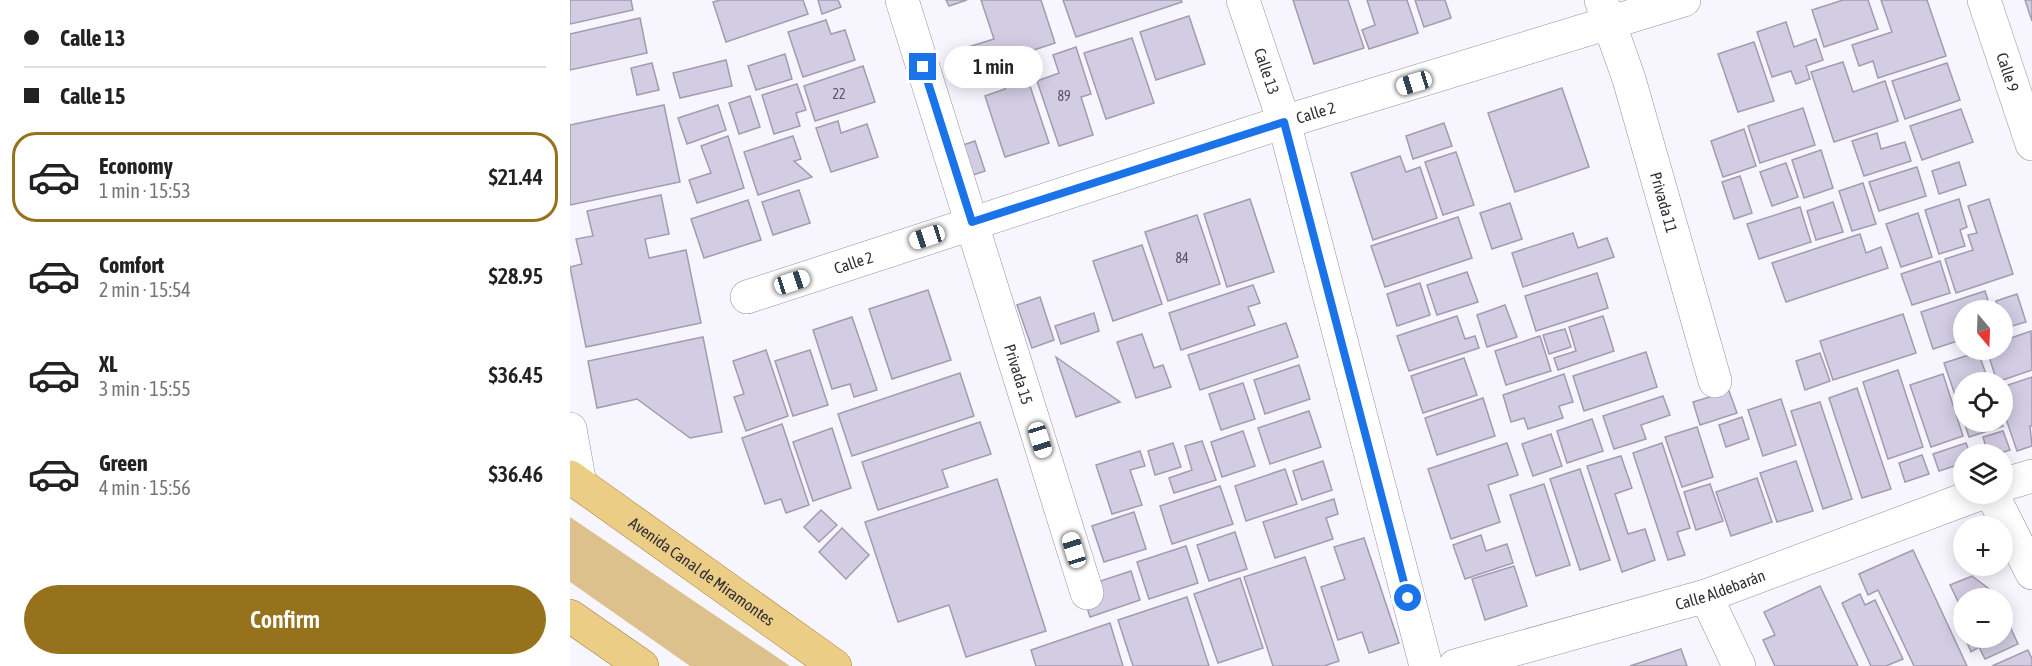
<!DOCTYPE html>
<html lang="en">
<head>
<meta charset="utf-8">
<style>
  body { margin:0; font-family:"Asap Condensed",sans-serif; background:#f6f6f6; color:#222; height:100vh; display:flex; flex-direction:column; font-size:22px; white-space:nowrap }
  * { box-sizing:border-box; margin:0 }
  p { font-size:20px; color:#767676 }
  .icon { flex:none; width:33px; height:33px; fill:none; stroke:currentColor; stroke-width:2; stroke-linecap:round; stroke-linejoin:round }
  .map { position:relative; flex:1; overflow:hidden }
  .sheet { display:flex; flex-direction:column; background:#fff; width:570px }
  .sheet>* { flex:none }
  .banner { display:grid; align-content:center; height:132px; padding:0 24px; background:#fff }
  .needle { width:39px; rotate:161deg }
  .fabs { position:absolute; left:1383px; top:300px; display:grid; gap:12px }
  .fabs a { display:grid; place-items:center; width:60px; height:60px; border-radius:50%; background:#fff; box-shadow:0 3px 15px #0003; font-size:30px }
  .end { position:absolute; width:27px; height:27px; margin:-14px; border:8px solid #1a73e8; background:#fff; box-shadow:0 0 0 3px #fff }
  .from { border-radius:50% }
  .bubble { position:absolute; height:42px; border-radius:21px; background:#fff; box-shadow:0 3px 15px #0003; font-size:20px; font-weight:600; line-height:42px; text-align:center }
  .car { position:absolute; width:18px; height:36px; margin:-18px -9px; border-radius:8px; box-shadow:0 0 4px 2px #0007; background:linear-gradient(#fff 24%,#345 0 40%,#fff 0 76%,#345 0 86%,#fff 0) }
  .banner b { display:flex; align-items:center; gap:21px; height:57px; font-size:22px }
  .banner b+b { border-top:2px solid #e0e0e0 }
  .banner i { width:15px; height:15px; background:#222 }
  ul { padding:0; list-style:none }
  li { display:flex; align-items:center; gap:18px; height:90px; margin:0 12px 9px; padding:0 12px; border:3px solid transparent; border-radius:24px }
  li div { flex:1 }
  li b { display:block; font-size:22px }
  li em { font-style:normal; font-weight:600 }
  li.selected { border-color:#97721c }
  li>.icon { width:54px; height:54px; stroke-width:1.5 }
  .primary-button { display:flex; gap:12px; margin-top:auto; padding:12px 24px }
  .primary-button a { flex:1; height:69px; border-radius:36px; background:#97721c; color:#fff; font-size:24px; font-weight:600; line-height:69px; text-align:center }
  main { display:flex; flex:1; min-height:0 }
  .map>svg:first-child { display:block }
  .green { fill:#dcc18c }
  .building { fill:#d2cde3; stroke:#a29cb1; stroke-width:1.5 }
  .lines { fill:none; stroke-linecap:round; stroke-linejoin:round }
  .street-casing { stroke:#9590a4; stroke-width:34 }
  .primary-casing { stroke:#a18036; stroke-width:34 }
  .street { stroke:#fff; stroke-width:33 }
  .primary { stroke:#ebcd86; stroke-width:33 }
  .route { stroke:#1a73e8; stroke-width:8 }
  .labels { text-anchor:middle; stroke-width:6; stroke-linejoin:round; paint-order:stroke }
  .number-label { font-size:14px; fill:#595662 }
  .street-label { font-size:16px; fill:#312f37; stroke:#f7f5fe }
</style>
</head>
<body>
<main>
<section class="sheet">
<div class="banner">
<b><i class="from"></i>Calle 13</b>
<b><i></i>Calle 15</b>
</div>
<ul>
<li class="selected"><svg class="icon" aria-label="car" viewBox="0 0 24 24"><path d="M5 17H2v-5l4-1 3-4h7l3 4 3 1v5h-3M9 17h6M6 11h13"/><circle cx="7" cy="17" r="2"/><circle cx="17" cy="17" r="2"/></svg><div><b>Economy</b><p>1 min · 15:53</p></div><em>$21.44</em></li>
<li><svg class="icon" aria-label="car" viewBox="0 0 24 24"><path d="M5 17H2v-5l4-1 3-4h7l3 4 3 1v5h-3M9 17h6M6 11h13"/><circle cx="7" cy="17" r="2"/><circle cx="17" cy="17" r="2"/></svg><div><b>Comfort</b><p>2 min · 15:54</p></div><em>$28.95</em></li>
<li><svg class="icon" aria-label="car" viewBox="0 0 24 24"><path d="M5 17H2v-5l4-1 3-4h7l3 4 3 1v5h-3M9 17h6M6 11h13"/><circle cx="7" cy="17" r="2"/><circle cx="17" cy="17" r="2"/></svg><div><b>XL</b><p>3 min · 15:55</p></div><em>$36.45</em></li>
<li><svg class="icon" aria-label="car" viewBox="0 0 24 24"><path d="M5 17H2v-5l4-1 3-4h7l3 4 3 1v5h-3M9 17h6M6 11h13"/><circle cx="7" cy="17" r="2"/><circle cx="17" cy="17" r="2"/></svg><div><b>Green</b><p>4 min · 15:56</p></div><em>$36.46</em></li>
</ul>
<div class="primary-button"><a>Confirm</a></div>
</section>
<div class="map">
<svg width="1462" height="666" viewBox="0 0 1462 666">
  <rect width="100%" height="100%" fill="#f7f5fe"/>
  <path class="green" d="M0 517 220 666H120L0 582Z"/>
  <g class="building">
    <path d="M0 0H61L63 10 0 24Z"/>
    <path d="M150 0H233L238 14 156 42 143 2Z"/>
    <path d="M248 0H268L271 7 252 14Z"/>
    <path d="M376 0H397L379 6Z"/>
    <path d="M411 0H471L485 43 403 70 395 48 424 39Z"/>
    <path d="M493 0H611L612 2 506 37Z"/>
    <path d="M723 0H778L794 48 744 64Z"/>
    <path d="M797 0H837L848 33 799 49 792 30 805 25Z"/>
    <path d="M845 0H875L881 18 854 27Z"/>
    <path d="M1273 0H1298L1308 29 1254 47 1242 10Z"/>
    <path d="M1311 0H1357L1376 56 1308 78 1303 61 1289 66 1282 45 1322 32Z"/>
    <path d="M1455 0H1462V21Z"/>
    <path d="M619 16 635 64 586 80 570 32Z"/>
    <path d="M70 18 77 53 0 70V34Z"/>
    <path d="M256 20 261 34 275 30 285 60 233 77 218 32Z"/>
    <path d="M1216 22 1224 47 1246 39 1253 60 1236 66 1240 79 1226 84 1221 71 1202 77 1187 32Z"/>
    <path d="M562 38 584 103 536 119 514 53Z"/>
    <path d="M1184 42 1204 101 1168 112 1148 54Z"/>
    <path d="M506 47 521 94 511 97 523 135 489 146 467 81 489 73 483 55Z"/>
    <path d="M215 54 222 79 186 90 178 66Z"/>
    <path d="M451 59 479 143 435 157 415 96 435 89 428 67Z"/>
    <path d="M156 60 162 86 110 98 103 73Z"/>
    <path d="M1273 62 1283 92 1315 81 1328 121 1264 142 1241 72Z"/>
    <path d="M82 63 89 90 67 95 61 68Z"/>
    <path d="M1377 63 1390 100 1335 119 1322 81Z"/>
    <path d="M293 66 305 102 245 121 234 86Z"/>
    <path d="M227 84 236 110 226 113 230 126 204 134 192 95Z"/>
    <path d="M992 88 1019 167 945 192 918 113Z"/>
    <path d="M180 96 190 127 169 134 159 103Z"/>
    <path d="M94 105 110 182 0 205V125Z"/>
    <path d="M148 105 156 130 117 144 108 118Z"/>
    <path d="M1233 108 1245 145 1190 163 1178 126Z"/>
    <path d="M1391 109 1403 142 1352 160 1340 126Z"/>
    <path d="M268 121 271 133 297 124 308 157 261 172 246 128Z"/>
    <path d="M874 123 882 146 843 159 836 136Z"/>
    <path d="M1174 129 1186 166 1153 177 1141 141Z"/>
    <path d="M1307 133 1311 149 1335 142 1341 161 1294 176 1282 141Z"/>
    <path d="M158 136 174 188 127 203 119 180 141 173 131 146Z"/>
    <path d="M223 136 231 159 224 161 242 177 188 195 174 152Z"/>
    <path d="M405 141 415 171 397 177 387 147Z"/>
    <path d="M1251 150 1263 188 1234 198 1222 160Z"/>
    <path d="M886 152 904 205 873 215 855 162Z"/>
    <path d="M830 156 836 172 850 167 867 218 803 240 781 173Z"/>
    <path d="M1389 162 1396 185 1369 194 1362 171Z"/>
    <path d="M1216 163 1228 197 1202 206 1190 172Z"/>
    <path d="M1347 167 1356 196 1309 211 1299 182Z"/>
    <path d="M1170 176 1182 213 1164 219 1152 182Z"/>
    <path d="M1293 183 1306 224 1282 231 1269 191Z"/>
    <path d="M229 190 240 223 203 235 192 202Z"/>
    <path d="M91 195 99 234 75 239 79 258 116 250 131 323 16 347 0 267 12 264 6 239 23 236 17 211Z"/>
    <path d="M680 199 704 272 657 287 634 214Z"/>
    <path d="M1389 199 1397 227 1390 230 1395 246 1369 254 1355 210Z"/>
    <path d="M1419 199 1443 274 1386 293 1375 259 1403 250 1398 235 1407 233 1398 206Z"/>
    <path d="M178 200 191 240 134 258 121 219Z"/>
    <path d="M1263 202 1273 232 1246 240 1237 211Z"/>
    <path d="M940 203 952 239 922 249 910 213Z"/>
    <path d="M1230 207 1241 242 1189 259 1177 224Z"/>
    <path d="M1348 213 1362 257 1331 267 1316 224Z"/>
    <path d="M627 215 650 284 598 301 575 232Z"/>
    <path d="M888 217 902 258 815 287 801 246Z"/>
    <path d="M1003 233 1008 248 1037 238 1044 257 953 287 942 253Z"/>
    <path d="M1290 234 1296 253 1311 247 1318 268 1216 302 1202 263Z"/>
    <path d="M572 245 592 304 543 321 523 261Z"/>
    <path d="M1370 261 1380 293 1342 305 1331 274Z"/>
    <path d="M897 272 908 302 867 315 857 285Z"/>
    <path d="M1027 273 1038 308 966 331 955 296Z"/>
    <path d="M850 283 860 315 827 326 817 294Z"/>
    <path d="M683 285 690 303 678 307 685 325 611 350 599 313Z"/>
    <path d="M358 290 381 360 322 379 299 309Z"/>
    <path d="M1415 291 1421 310H1394V339L1363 349 1351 312Z"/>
    <path d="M1447 294 1456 322 1435 328 1432 310H1429L1426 301Z"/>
    <path d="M470 297 484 340 462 348 447 305Z"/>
    <path d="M935 305 947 337 917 347 907 315Z"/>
    <path d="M524 313 529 331 491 344 485 326Z"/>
    <path d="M1333 314 1346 353 1263 380 1250 341Z"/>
    <path d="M887 316 895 339 905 336 909 348 839 371 827 336Z"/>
    <path d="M1033 316 1044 351 988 370 984 358 1006 351 999 327Z"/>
    <path d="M282 317 307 390 284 397 280 384 262 389 243 330Z"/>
    <path d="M716 323 728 357 630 390 618 355Z"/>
    <path d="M995 329 1001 347 979 354 973 335Z"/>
    <path d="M1461 331 1462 370 1427 382 1417 350H1432V341Z"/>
    <path d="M572 334 584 368 593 365 601 387 566 398 547 342Z"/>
    <path d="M970 336 981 371 936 385 925 351Z"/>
    <path d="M133 337 152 432 120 438 67 399 27 408 18 361Z"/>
    <path d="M196 350 218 416 176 431 164 397 174 394 163 361Z"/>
    <path d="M240 350 258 405 223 416 205 361Z"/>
    <path d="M1076 352 1087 387 1014 411 1003 376Z"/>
    <path d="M1408 352 1419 382H1394V421L1374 363Z"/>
    <path d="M1250 353 1260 381 1235 390 1226 361Z"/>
    <path d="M486 357 550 402 506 417Z"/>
    <path d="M894 358 907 395 853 413 841 376Z"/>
    <path d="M729 365 740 399 695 414 684 380Z"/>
    <path d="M1328 370 1353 447 1318 459 1293 382Z"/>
    <path d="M390 373 404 416 282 456 268 414Z"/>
    <path d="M994 374 1003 402 989 406 993 418 958 429 954 418 941 422 933 395Z"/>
    <path d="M1373 374 1393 436 1361 447 1340 385Z"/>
    <path d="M1462 377V426H1460L1462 446 1447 451 1432 407V387Z"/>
    <path d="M673 383 685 419 651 430 639 394Z"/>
    <path d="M1287 388 1321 489 1292 498 1259 398Z"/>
    <path d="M1159 391 1167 413 1130 425 1123 402Z"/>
    <path d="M1093 396 1100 415 1071 425 1076 439 1044 449 1033 416Z"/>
    <path d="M913 398 925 436 867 455 855 418Z"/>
    <path d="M1211 399 1226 445 1193 456 1178 410Z"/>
    <path d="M1250 402 1282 499 1253 509 1221 411Z"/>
    <path d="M739 411 751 447 700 464 688 428Z"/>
    <path d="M1172 417 1179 439 1156 447 1149 425Z"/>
    <path d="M1022 419 1033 451 997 463 987 431Z"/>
    <path d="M410 422 421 454 372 470 378 487 308 510 292 462Z"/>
    <path d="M1394 422H1431L1433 426 1399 437Z"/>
    <path d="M212 424 239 505 216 513 211 499 195 504 172 438Z"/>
    <path d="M1127 427 1143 477 1112 487 1095 437Z"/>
    <path d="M262 428 281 488 243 501 223 442Z"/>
    <path d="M673 431 685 466 652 477 641 442Z"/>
    <path d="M1433 431 1440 450 1428 454H1418L1413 437Z"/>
    <path d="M981 434 992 466 963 476 952 444Z"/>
    <path d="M632 441 646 480 604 493 599 478 622 470 615 446Z"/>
    <path d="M603 443 611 467 585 475 578 451Z"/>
    <path d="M937 443 948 475 918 485 930 522 881 539 858 469Z"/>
    <path d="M1092 443 1120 528 1107 532 1115 555 1098 560 1063 453Z"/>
    <path d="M1396 443 1400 454H1394V463L1369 471 1363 454Z"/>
    <path d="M570 451 575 466 560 470 572 505 542 514 526 465Z"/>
    <path d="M1352 455 1359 474 1335 482 1329 463Z"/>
    <path d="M1051 456 1062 488 1045 494 1058 534 1075 529 1085 560 1052 572 1017 466Z"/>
    <path d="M753 461 762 490 732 500 723 471Z"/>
    <path d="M1226 461 1243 511 1207 522 1190 473Z"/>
    <path d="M715 469 727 504 676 521 665 486Z"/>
    <path d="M1010 469 1040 560 1010 570 980 479Z"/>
    <path d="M1187 478 1202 522 1161 536 1146 492Z"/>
    <path d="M427 479 476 631 396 657 379 605 328 622 295 522Z"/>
    <path d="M974 484 1000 565 966 576 940 495Z"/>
    <path d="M1140 484 1153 521 1126 530 1114 492Z"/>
    <path d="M650 486 663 524 602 544 590 506Z"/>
    <path d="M764 499 768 514 756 518 763 539 705 558 693 522Z"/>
    <path d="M251 510 267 525 249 542 234 527Z"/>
    <path d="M564 512 576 549 534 562 522 526Z"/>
    <path d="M272 528 299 555 276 579 249 552Z"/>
    <path d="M665 532 677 569 639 581 627 545Z"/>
    <path d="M911 535 916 551 937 544 943 563 895 579 883 545Z"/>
    <path d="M794 538 829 643 799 653 792 632 768 640 751 587 775 579 764 547Z"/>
    <path d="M616 546 628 583 579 599 567 562Z"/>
    <path d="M1343 550 1397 666H1344L1308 590 1298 595 1289 574Z"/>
    <path d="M735 557 769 661 754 666H703L674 577Z"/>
    <path d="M944 566 957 606 915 620 902 579Z"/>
    <path d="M561 571 570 600 520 617 514 598 521 584Z"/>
    <path d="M1402 576 1426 594 1428 598H1394V635L1384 614 1392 610 1380 585Z"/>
    <path d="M670 578 693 648 648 663 624 594Z"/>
    <path d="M1250 586 1288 666H1205L1193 640 1205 635 1194 612Z"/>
    <path d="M1290 594 1295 605 1305 600 1333 659 1316 666H1301L1272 603Z"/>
    <path d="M617 597 639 666H563L548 620Z"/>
    <path d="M1432 609 1448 644 1415 659 1409 647 1401 652 1395 638H1432Z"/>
    <path d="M540 623 553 666H466L461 650Z"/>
    <path d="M1111 649 1117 666H1060Z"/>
    <path d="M1458 650 1462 659V666H1422Z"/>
  </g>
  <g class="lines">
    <defs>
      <g id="street">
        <path id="s1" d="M332 0 517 593"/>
        <path id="s2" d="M673 0 714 122 856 666"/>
        <path id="s3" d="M1031 0 1059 79 1145 381"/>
        <path id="s4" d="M1414 0 1462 144"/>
        <path id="s5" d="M177 297 714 122 1114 0"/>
        <path d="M0 429 10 484"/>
        <path d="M1432 485 1462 476"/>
        <path d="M1422 494 1462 573"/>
        <path d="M1136 596 1169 666"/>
        <path id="s6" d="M885 666 1136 596 1409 494"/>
      </g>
      <g id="primary">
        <path id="s7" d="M0 477 265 666"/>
        <path d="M0 616 72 666"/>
      </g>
    </defs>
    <use href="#street" class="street-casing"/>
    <use href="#primary" class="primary-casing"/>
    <use href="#street" class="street"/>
    <use href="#primary" class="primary"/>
  </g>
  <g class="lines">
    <path class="route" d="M353 67 402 222 714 122 838 598"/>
  </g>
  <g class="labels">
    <g class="number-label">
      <text x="269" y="99">22</text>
      <text x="494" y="101">89</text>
      <text x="612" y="263">84</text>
    </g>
    <g class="street-label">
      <text dy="6" stroke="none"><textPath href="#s2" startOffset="75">Calle 13</textPath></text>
      <text dy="6" stroke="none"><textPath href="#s4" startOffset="76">Calle 9</textPath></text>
      <text dy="6" stroke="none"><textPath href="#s5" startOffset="598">Calle 2</textPath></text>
      <text dy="6" stroke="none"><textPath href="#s3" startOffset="212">Privada 11</textPath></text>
      <text dy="6" stroke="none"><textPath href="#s5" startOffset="112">Calle 2</textPath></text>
      <text dy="6" stroke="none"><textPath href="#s1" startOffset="392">Privada 15</textPath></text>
      <text dy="6" stroke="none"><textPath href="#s7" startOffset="162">Avenida Canal de Miramontes</textPath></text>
      <text dy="6" stroke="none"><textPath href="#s6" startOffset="276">Calle Aldebarán</textPath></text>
    </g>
  </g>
</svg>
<div class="fabs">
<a><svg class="needle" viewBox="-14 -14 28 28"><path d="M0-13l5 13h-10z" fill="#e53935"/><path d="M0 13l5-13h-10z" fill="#767676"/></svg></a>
<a><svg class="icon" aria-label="locate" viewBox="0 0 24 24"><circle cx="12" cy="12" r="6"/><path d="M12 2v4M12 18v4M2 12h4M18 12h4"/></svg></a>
<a><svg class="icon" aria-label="layers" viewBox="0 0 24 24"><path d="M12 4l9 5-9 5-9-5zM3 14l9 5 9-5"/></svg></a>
<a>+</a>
<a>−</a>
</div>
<i class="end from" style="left:838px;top:598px"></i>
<i class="end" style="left:353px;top:67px"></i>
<div class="bubble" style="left:374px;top:46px;width:99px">1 min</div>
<i class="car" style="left:844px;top:83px;rotate:253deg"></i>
<i class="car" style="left:357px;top:237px;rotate:252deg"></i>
<i class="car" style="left:222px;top:282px;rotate:72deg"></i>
<i class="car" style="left:470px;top:440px;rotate:163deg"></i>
<i class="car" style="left:504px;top:550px;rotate:343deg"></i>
</div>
</main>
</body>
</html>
